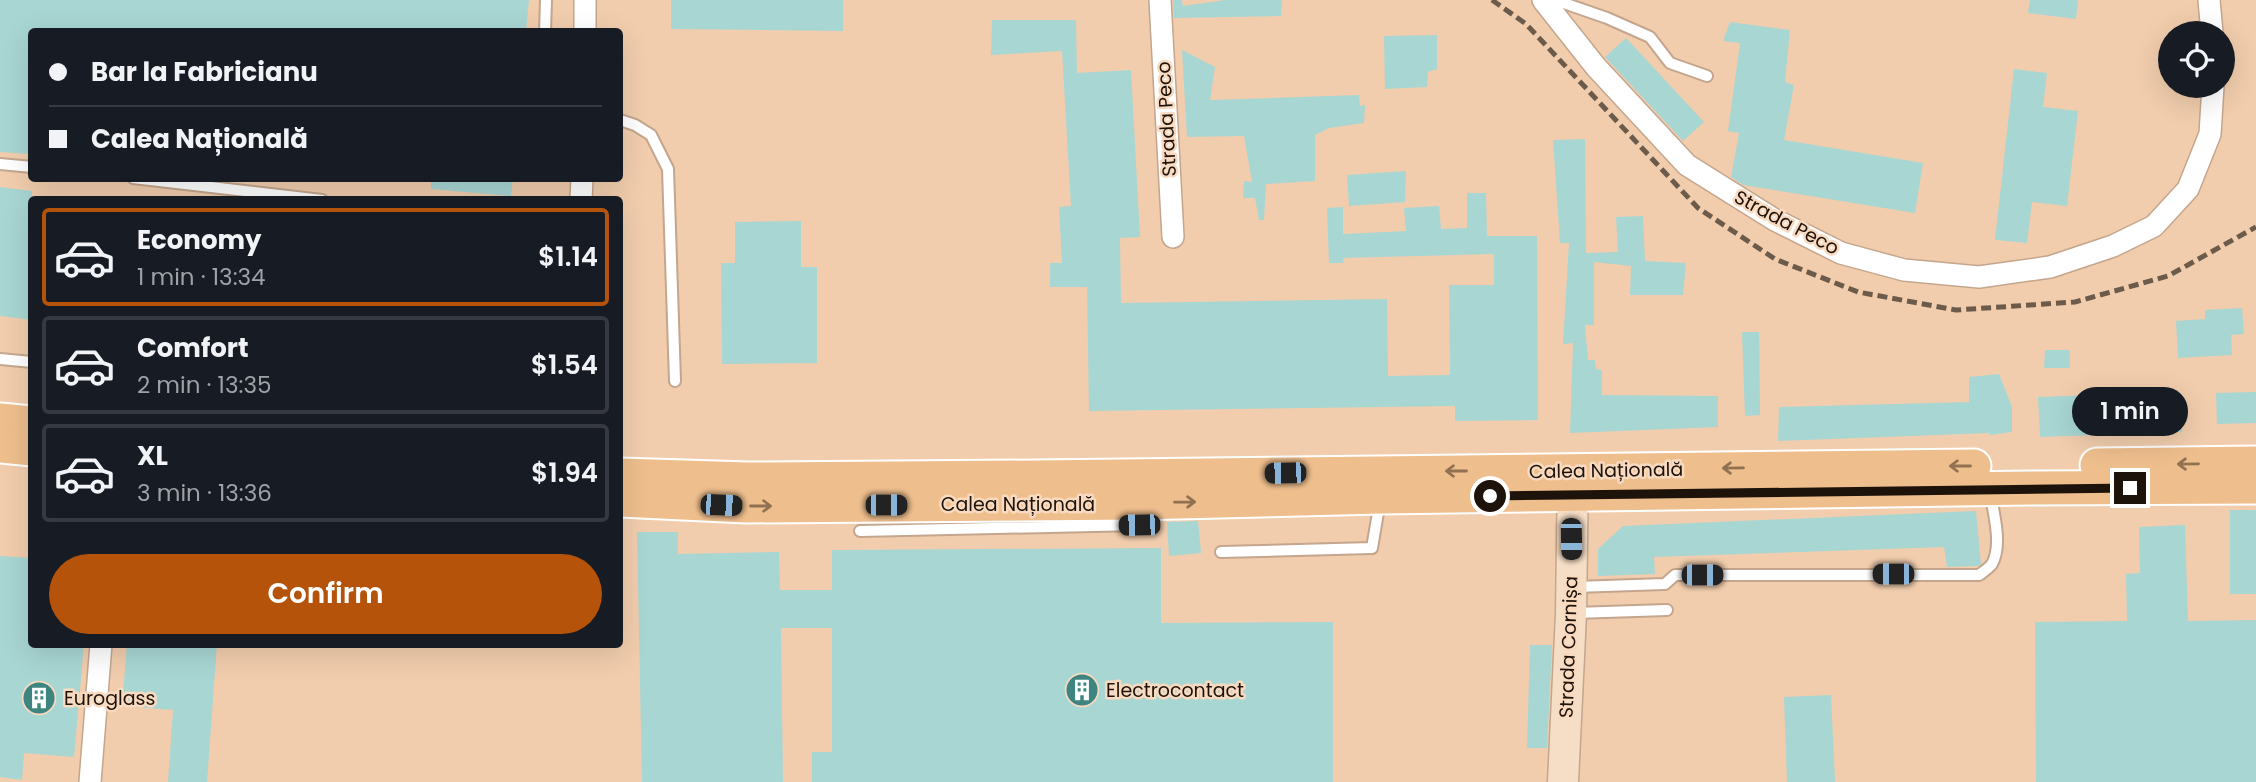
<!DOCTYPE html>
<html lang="en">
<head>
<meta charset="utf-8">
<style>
  body { margin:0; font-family:Poppins,sans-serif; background:#20242c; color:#f1f3f6; height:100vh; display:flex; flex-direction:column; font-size:26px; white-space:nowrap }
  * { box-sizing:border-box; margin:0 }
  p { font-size:23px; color:#9ea1a6 }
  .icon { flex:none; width:38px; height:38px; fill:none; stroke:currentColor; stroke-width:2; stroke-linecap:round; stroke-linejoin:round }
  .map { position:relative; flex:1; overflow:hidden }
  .drawer { position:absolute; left:28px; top:196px; width:595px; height:452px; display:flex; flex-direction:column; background:#171b24; border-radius:7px; box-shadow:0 7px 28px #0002 }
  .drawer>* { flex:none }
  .hud { position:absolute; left:28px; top:28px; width:595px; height:154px; border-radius:7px; box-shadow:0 7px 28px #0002; display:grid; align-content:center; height:154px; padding:0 21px; background:#171b24 }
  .buttons { position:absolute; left:2158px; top:21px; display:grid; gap:14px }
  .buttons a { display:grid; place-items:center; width:77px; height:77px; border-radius:50%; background:#171b24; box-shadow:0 7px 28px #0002; font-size:35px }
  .end { position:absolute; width:32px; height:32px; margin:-16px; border:9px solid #1e130a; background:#fff; box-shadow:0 0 0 4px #fff }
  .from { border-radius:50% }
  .bubble { position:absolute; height:49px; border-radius:24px; background:#171b24; box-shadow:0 7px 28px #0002; font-size:23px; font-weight:600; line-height:49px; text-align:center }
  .car { position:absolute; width:21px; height:42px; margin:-21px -10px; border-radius:9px; box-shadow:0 0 5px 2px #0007; background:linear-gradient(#222 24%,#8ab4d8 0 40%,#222 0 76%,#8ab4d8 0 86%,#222 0) }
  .hud b { display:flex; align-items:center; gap:24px; height:66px; font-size:26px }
  .hud b+b { border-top:2px solid #363941 }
  .hud i { width:18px; height:18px; background:#f1f3f6 }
  ul { padding:12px 0 0; list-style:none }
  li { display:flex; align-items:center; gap:21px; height:98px; margin:0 14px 10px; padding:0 7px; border:4px solid #363941; border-radius:7px }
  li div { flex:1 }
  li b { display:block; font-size:26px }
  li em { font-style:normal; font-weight:600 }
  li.selected { border-color:#b45309 }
  li>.icon { width:63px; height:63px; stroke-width:1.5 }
  .primary-button { display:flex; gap:14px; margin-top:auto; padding:14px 21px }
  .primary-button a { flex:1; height:80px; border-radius:42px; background:#b45309; color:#fff; font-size:28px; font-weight:600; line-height:80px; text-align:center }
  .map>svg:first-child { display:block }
  .built { fill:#f1cdad; fill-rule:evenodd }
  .building { fill:#a8d6d3 }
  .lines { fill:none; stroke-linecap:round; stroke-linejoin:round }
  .lane-casing { stroke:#c3a68d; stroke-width:14 }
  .street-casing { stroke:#c3a68d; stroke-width:24 }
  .secondary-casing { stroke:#c3a68d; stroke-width:33 }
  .primary-casing { stroke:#fff; stroke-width:37 }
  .lane { stroke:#fff; stroke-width:10 }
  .street { stroke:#fff; stroke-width:21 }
  .secondary { stroke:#f6dec6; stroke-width:30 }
  .primary { stroke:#eebe8d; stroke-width:33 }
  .rail { stroke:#6c5b4b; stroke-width:5; stroke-dasharray:10 5; stroke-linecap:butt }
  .oneway { stroke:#907152 }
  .route { stroke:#1e130a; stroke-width:9 }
  .labels { text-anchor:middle; stroke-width:5; stroke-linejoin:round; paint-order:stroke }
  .street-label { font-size:19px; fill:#1e130a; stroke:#f8dac0 }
  .poi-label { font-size:19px; fill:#1e130a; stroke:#f8dac0; text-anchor:start }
</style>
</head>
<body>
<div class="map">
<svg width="2256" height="782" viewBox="0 0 2256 782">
  <rect width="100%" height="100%" fill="#f8dac0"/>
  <path class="built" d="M0 0H2256V782H0ZM32 32H620V178H32ZM2170 33H2222V86H2170ZM32 200H620V644H32Z"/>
  <g class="building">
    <path d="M0 0H529L526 32H32V154L0 152Z"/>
    <path d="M671 0H843V31L671 29Z"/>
    <path d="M1173 0H1182L1183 6 1225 0H1282L1281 16 1174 18Z"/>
    <path d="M2030 0H2078L2076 19 2028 13Z"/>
    <path d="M992 20H1076L1077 73 1131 70 1140 237 1120 238 1121 303 1387 299 1388 376 1450 375 1449 285H1494V254L1343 258 1344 263H1329L1327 208 1343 207V234L1406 231 1404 208 1439 206 1441 229 1467 228V193H1486L1487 236H1537L1538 420 1455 421V406L1089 411 1087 287H1050V263H1062L1059 207 1071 206 1062 51 991 55Z"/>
    <path d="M1730 22 1790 30 1785 82 1794 85 1784 140 1923 163 1915 213 1743 185 1731 177 1739 133 1728 131 1740 43 1723 41Z"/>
    <path d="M1437 35V69L1428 72 1427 87 1385 89 1384 36Z"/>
    <path d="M1626 38 1704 122 1683 141 1605 57Z"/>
    <path d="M1182 50 1215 67 1210 100 1359 95 1360 106 1365 105 1364 123 1329 128 1315 135V181L1266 184 1264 220H1259L1255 198H1243L1244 181 1252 182 1244 136 1187 137Z"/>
    <path d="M2014 69 2047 73 2043 107 2078 111 2067 206 2032 202 2027 243 1995 240Z"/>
    <path d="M1585 139 1586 253 1618 252 1616 217 1643 216 1645 261 1686 263 1683 295H1630L1631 266 1594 262V325H1585L1588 360H1595L1596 369 1602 370V395L1718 396V427L1570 433 1573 343 1563 344 1569 243H1560L1553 140Z"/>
    <path d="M1406 171 1405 202 1349 206 1347 175Z"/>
    <path d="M431 178H513L511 196 431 189Z"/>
    <path d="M0 187 32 191V320L0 316Z"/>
    <path d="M801 221V267H817V363L722 364 721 263H735V222Z"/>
    <path d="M2242 308 2244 334 2231 335 2232 355 2178 358 2176 321 2205 319V310Z"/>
    <path d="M1742 332H1759L1760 415 1745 416Z"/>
    <path d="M2045 350H2070V368H2044Z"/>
    <path d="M1999 374 2012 407V432L1990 435V433L1778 441 1779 407 1969 402V377Z"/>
    <path d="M2180 392 2182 432 2040 437 2038 397Z"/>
    <path d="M2256 392V423L2217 424 2216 393Z"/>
    <rect x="2230" y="510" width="26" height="84"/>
    <path d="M1976 511 1981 564 1978 566 1947 567 1944 547 1654 557 1655 574 1598 576V549L1623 526Z"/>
    <path d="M1198 521 1201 553 1169 556 1167 522Z"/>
    <path d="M2185 525 2188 621 2256 620V782H2036L2035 622 2127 621 2126 574 2140 573 2139 527Z"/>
    <path d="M637 532H678V554L779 552 780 590H832V550L1161 548V623L1333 622V782H812V752H832V628H781L783 782H642Z"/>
    <path d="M0 556 32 558V644H84L74 757 24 753 22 780 0 777Z"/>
    <path d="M127 644H217L207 782H168L173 710 122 706Z"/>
    <path d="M1530 645H1552L1547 748H1527Z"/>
    <path d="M1831 695 1835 782H1787L1784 697Z"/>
  </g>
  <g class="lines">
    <defs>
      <g id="lane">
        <path d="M1555 0 1607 18 1650 37 1670 63 1707 76"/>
        <path d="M545 32 546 0"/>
        <path d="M620 120 635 125 651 135 668 169 675 381"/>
        <path d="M0 164 32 167"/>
        <path d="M133 178 322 200"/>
        <path d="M0 359 32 362"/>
        <path d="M860 531 1139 525 1141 518 1138 506"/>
        <path d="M1221 552 1372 548 1380 501"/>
        <path d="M1574 587 1665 584 1675 575H1979C1983 572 1989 568 1992 564 2003 544 1993 512 1990 491"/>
        <path d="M1574 613 1667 610"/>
      </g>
      <g id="street">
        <path d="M1160 0 1173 237"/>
        <path d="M1543 0 1596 67 1687 165 1775 220 1841 253 1904 270 1979 277 2050 267 2113 246 2154 226 2188 189 2210 134 2213 86"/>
        <path d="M2209 0 2212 33"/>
        <path d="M585 32V0"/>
        <path d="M581 200 582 178"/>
        <path d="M90 782 101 644"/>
      </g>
      <path id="secondary" d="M1563 782 1571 614 1573 471"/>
      <g id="primary">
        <path d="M0 420 32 423"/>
        <path d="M0 446 32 449"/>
        <path d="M2097 465 2256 463"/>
        <path d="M620 475 748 479 1036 477 1974 466"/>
        <path d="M620 500 746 506 1137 503 1381 497 2030 488 2256 487"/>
      </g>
    </defs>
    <use href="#lane" class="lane-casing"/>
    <use href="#street" class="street-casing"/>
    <use href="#secondary" class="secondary-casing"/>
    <use href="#primary" class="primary-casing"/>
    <use href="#lane" class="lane"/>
    <use href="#street" class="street"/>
    <use href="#secondary" class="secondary"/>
    <use href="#primary" class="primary"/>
    <path class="rail" d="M1492 0 1526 24 1698 208 1775 259 1858 292 1956 310 2075 302 2168 276 2256 227"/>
  </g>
  <defs><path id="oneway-shaft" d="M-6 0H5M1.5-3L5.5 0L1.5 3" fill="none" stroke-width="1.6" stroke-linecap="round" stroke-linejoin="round" transform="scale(1.75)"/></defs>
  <g class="oneway">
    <use href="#oneway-shaft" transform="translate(2188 464) rotate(179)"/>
    <use href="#oneway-shaft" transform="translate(1960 466) rotate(180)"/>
    <use href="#oneway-shaft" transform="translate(1733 468) rotate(179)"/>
    <use href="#oneway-shaft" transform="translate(1456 471) rotate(180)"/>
    <use href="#oneway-shaft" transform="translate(1185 502) rotate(-1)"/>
    <use href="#oneway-shaft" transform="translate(761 506)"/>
  </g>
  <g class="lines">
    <path class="route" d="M1490 496 2130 488"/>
  </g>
  <defs>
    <symbol id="building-disc" viewBox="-11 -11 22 22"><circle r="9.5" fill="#3e8581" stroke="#f8dac0"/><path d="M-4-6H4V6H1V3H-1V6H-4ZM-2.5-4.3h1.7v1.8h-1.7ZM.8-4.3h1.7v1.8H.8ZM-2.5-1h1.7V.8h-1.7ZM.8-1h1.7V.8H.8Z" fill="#fff"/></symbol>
  </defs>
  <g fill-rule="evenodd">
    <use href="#building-disc" x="1063" y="671" width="38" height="38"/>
    <use href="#building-disc" x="20" y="679" width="38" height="38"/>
  </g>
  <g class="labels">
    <g class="street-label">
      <text transform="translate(1166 119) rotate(-93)" y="7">Strada Peco</text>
      <text transform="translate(1787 222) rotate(28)" y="7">Strada Peco</text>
      <text transform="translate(1606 470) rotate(-1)" y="7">Calea Națională</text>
      <text x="1018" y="511">Calea Națională</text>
      <text transform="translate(1568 647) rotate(-88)" y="7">Strada Cornișa</text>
    </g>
    <g class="poi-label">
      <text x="1106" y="697">Electrocontact</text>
      <text x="64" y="705">Euroglass</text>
    </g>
  </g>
</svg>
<div class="buttons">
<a><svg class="icon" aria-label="locate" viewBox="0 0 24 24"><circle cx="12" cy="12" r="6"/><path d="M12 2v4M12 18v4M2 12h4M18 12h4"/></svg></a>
</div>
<i class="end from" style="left:1490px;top:496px"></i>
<i class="end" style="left:2130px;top:488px"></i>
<div class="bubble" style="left:2072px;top:387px;width:116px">1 min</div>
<i class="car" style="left:1285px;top:473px;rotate:269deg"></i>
<i class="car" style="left:721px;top:505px;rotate:92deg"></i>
<i class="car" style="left:886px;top:505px;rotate:90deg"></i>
<i class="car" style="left:1139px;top:525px;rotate:269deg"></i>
<i class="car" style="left:1571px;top:539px;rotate:179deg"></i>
<i class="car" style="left:1893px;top:574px;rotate:270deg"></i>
<i class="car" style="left:1702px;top:575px;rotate:90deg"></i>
<div class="hud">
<b><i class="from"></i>Bar la Fabricianu</b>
<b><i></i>Calea Națională</b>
</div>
<section class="drawer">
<ul>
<li class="selected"><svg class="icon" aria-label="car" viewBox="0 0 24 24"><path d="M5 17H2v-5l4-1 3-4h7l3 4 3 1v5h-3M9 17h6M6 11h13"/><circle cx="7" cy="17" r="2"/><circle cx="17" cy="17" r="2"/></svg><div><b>Economy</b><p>1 min · 13:34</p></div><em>$1.14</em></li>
<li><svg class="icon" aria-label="car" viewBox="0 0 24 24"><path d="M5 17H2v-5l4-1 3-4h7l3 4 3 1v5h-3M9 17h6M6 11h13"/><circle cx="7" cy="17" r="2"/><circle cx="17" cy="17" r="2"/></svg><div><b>Comfort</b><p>2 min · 13:35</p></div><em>$1.54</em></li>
<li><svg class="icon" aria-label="car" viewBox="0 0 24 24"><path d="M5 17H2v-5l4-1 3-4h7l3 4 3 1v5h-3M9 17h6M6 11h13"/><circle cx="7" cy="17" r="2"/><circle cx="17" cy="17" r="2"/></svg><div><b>XL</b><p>3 min · 13:36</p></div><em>$1.94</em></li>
</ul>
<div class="primary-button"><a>Confirm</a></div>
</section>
</div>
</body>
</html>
